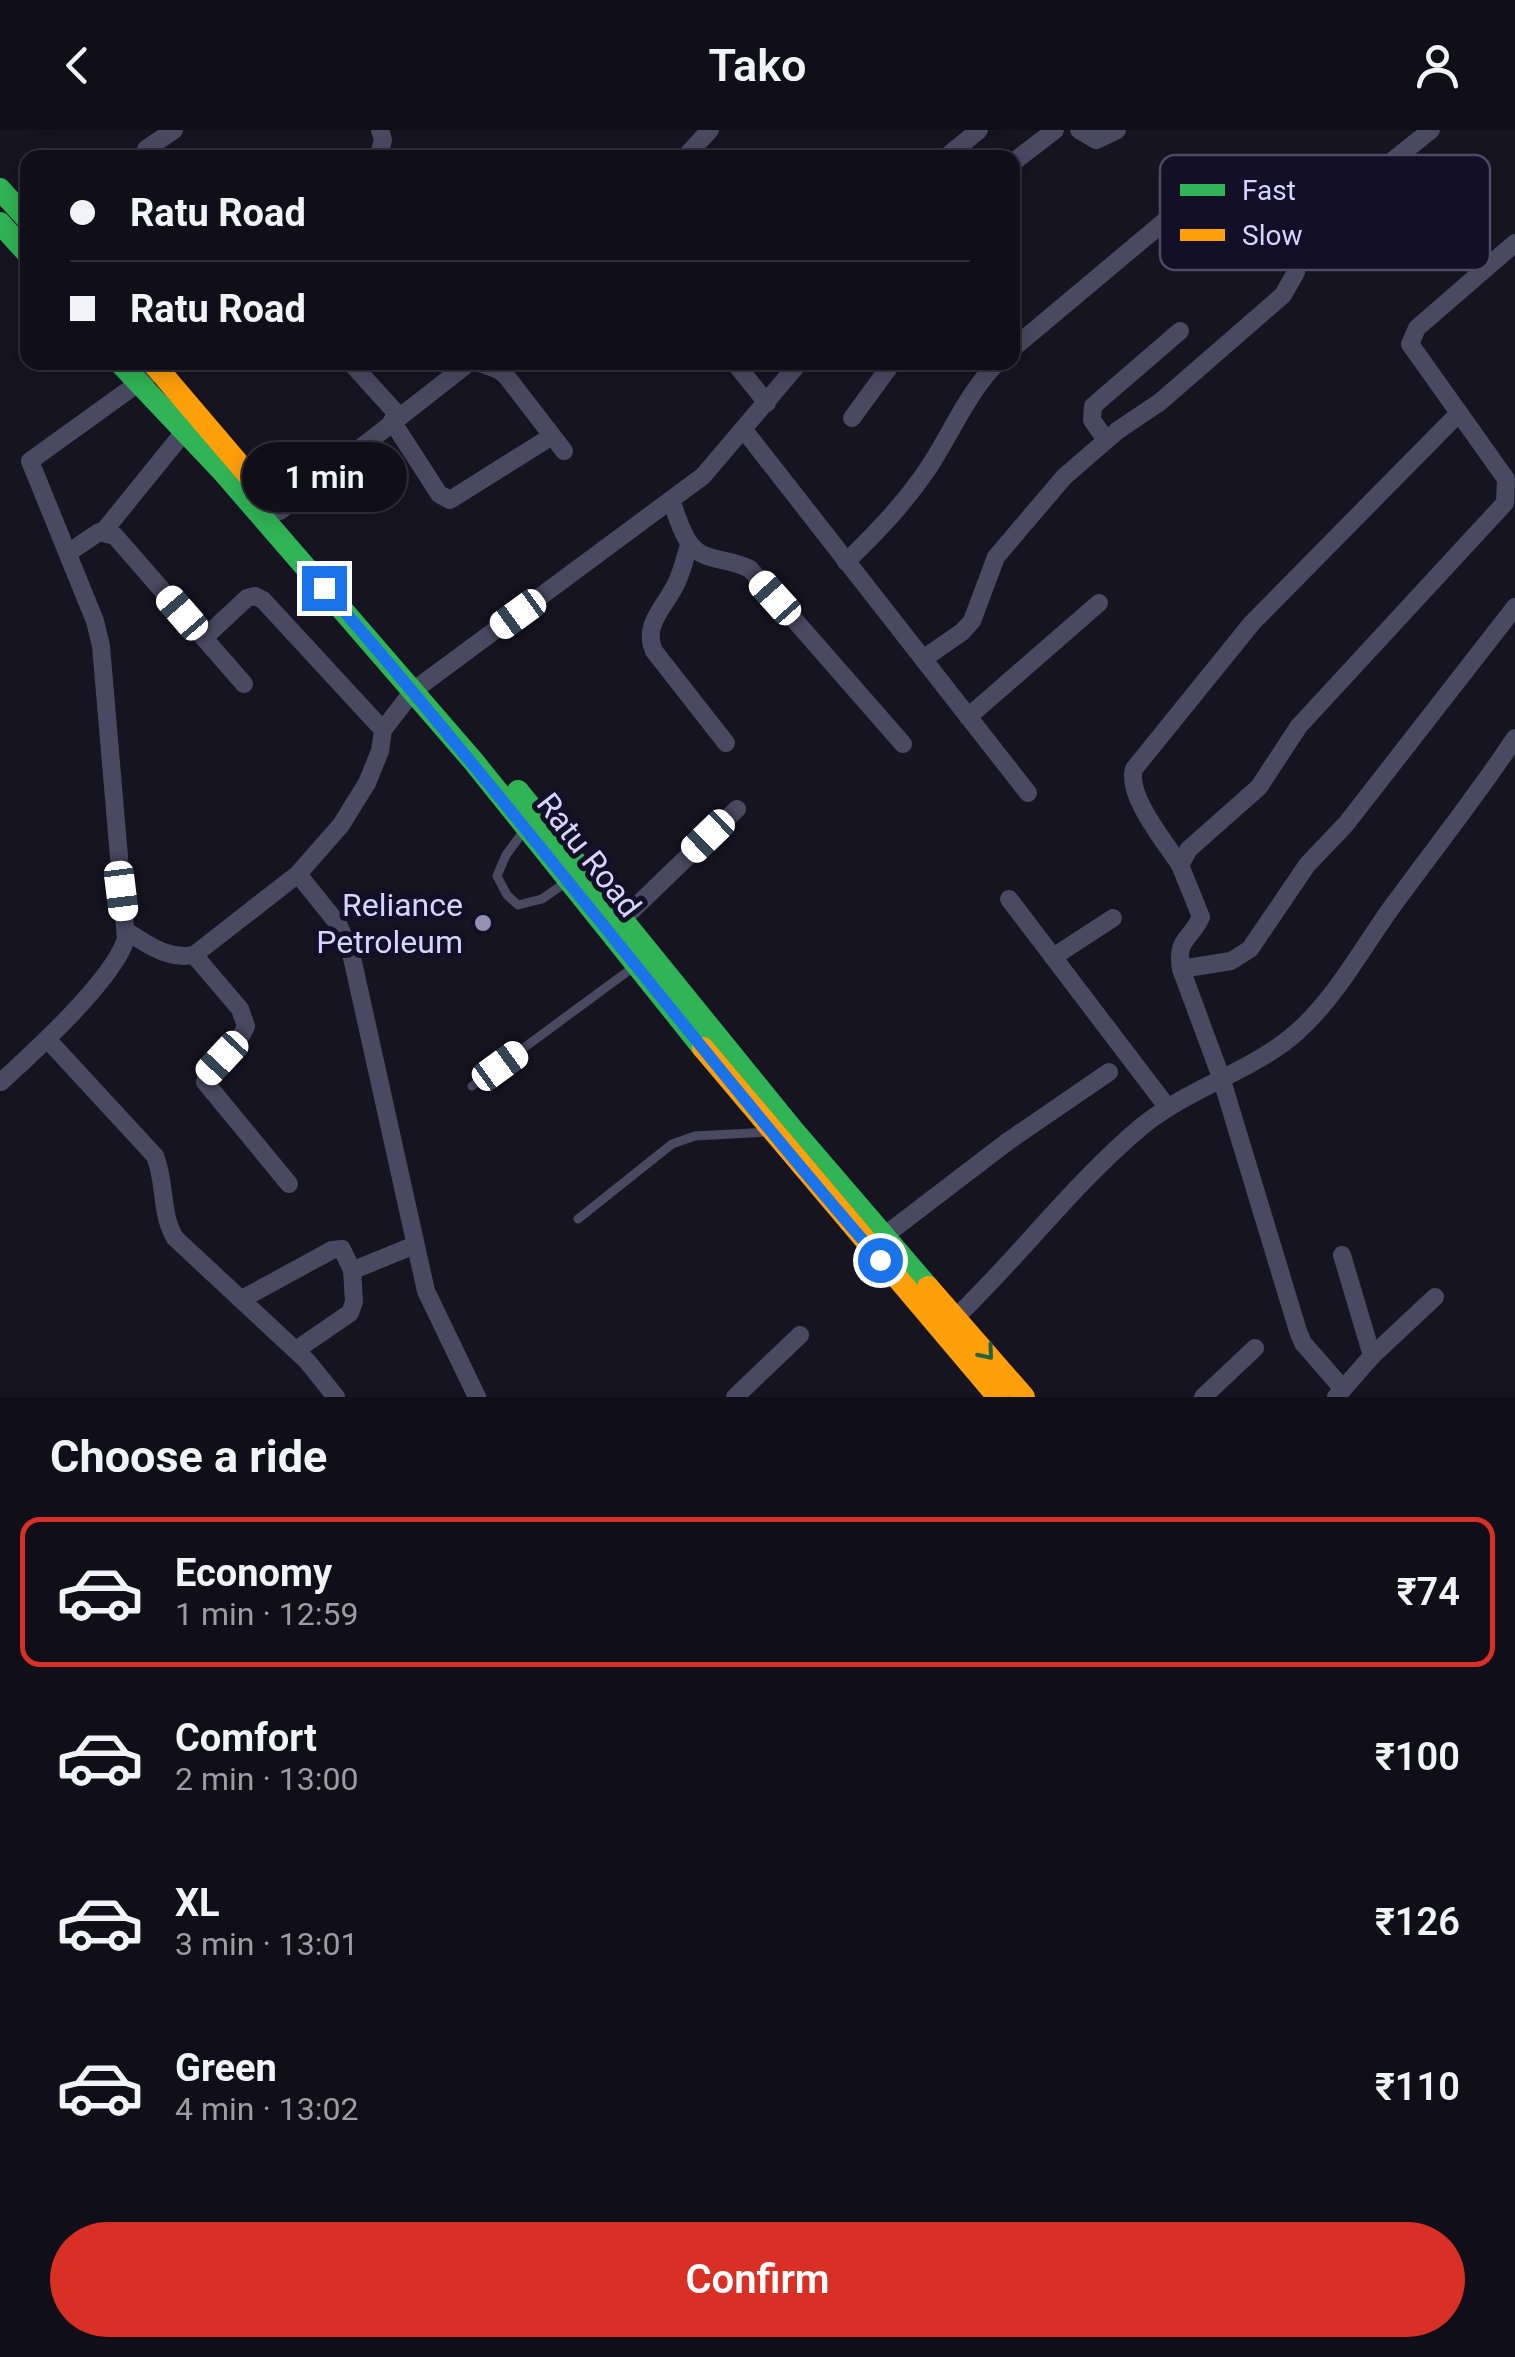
<!DOCTYPE html>
<html lang="en">
<head>
<meta charset="utf-8">
<style>
  body { margin:0; font-family:Roboto,sans-serif; background:#191822; color:#f1f3f6; height:100vh; display:flex; flex-direction:column; font-size:38px; white-space:nowrap }
  * { box-sizing:border-box; margin:0 }
  p { font-size:32px; color:#9c9ca2 }
  .icon { flex:none; width:55px; height:55px; fill:none; stroke:currentColor; stroke-width:2; stroke-linecap:round; stroke-linejoin:round }
  .map { position:relative; height:1267px; overflow:hidden }
  .drawer { display:flex; flex-direction:column; background:#100f19; flex:1 }
  .drawer>* { flex:none }
  .guide { position:absolute; left:20px; top:20px; width:1000px; height:220px; border-radius:20px; box-shadow:0 5px 25px #0003,0 0 0 2px #302f38; display:grid; align-content:center; height:220px; padding:0 50px; background:#100f19 }
  .end { position:absolute; width:45px; height:45px; margin:-22px; border:12px solid #1a73e8; background:#fff; box-shadow:0 0 0 5px #fff }
  .from { border-radius:50% }
  .bubble { position:absolute; height:70px; border-radius:35px; background:#100f19; box-shadow:0 5px 25px #0003,0 0 0 2px #302f38; font-size:32px; font-weight:600; line-height:70px; text-align:center }
  .car { position:absolute; width:30px; height:60px; margin:-30px -15px; border-radius:12px; box-shadow:0 0 8px 2px #0007; background:linear-gradient(#fff 24%,#345 0 40%,#fff 0 76%,#345 0 86%,#fff 0) }
  .guide b { display:flex; align-items:center; gap:35px; height:95px; font-size:38px }
  .guide b+b { border-top:2px solid #302f38 }
  .guide i { width:25px; height:25px; background:#f1f3f6 }
  ul { padding:0; list-style:none }
  li { display:flex; align-items:center; gap:30px; height:150px; margin:0 20px 15px; padding:0 30px; border:5px solid transparent; border-radius:20px }
  li div { flex:1 }
  li b { display:block; font-size:38px }
  li em { font-style:normal; font-weight:600 }
  li.current { border-color:#d93025 }
  li>.icon { width:90px; height:90px; stroke-width:1.5 }
  h2 { padding:0 50px; font-size:45px; line-height:120px }
  .action { display:flex; gap:20px; margin-top:auto; padding:20px 50px }
  .action a { flex:1; height:115px; border-radius:60px; background:#d93025; color:#fff; font-size:40px; font-weight:600; line-height:115px; text-align:center }
  header { display:flex; justify-content:space-between; align-items:center; height:130px; padding:0 50px; background:#100f19; font-size:45px; font-weight:600 }
  .map>svg:first-child { display:block }
  .lines { fill:none; stroke-linecap:round; stroke-linejoin:round }
  .lane { stroke:#4a4962; stroke-width:9 }
  .street { stroke:#4a4962; stroke-width:18 }
  .fast { stroke:#30b455; stroke-width:22 }
  .slow { stroke:#ff9f0a; stroke-width:22 }
  .oneway { stroke:#22623e }
  .route { stroke:#1a73e8; stroke-width:12 }
  .poi-dot { fill:#9591b1; stroke:#130f26; stroke-width:4 }
  .labels { text-anchor:middle; stroke-width:10; stroke-linejoin:round; paint-order:stroke }
  .street-label { font-size:32px; fill:#d9d4ff; stroke:#130f26 }
  .poi-label { font-size:32px; fill:#d9d4ff; stroke:#130f26; text-anchor:end }
  .key { fill:#130f26; stroke:#4e4a67; stroke-width:2.5 }
  .key-label { font-size:28px; fill:#d9d4ff }
</style>
</head>
<body>
<header><svg class="icon" aria-label="back" viewBox="0 0 24 24"><path d="M15 5l-7 7 7 7"/></svg>Tako<svg class="icon" aria-label="person" viewBox="0 0 24 24"><circle cx="12" cy="8" r="4"/><path d="M4 21q1-7 8-7t8 7"/></svg></header>
<div class="map">
<svg width="1515" height="1267" viewBox="0 0 1515 1267">
  <rect width="100%" height="100%" fill="#161421"/>
  <g class="lines">
    <g class="lane">
      <path d="M526 698 506 725 497 746 507 765 518 775 542 769 565 753"/>
      <path d="M472 956 635 836"/>
      <path d="M578 1089 672 1014 695 1006 767 1002"/>
    </g>
    <g class="street">
      <path d="M1079 0 1096 10 1117 0"/>
      <path d="M146 19 174 0"/>
      <path d="M378 28 383 10 380 0"/>
      <path d="M684 28 710 0"/>
      <path d="M945 28 979 0"/>
      <path d="M1012 33 1055 0"/>
      <path d="M1012 219 1221 44"/>
      <path d="M350 232 399 286"/>
      <path d="M477 232 499 240 507 247 564 321"/>
      <path d="M734 232 767 273"/>
      <path d="M852 288 893 232"/>
      <path d="M392 291 439 364 450 370 552 306"/>
      <path d="M744 300 1028 663"/>
      <path d="M1106 310 1092 290 1093 276 1180 201"/>
      <path d="M671 371C679 389 684 417 704 425 719 431 735 431 750 439L903 614"/>
      <path d="M280 381 470 232"/>
      <path d="M103 402 184 302"/>
      <path d="M689 415C685 428 682 442 676 454 665 477 642 495 654 521L726 613"/>
      <path d="M68 423 99 402 115 406 244 554"/>
      <path d="M846 432C877 402 905 373 929 337 952 302 967 263 998 232"/>
      <path d="M204 508 247 468 255 466 263 470 383 600"/>
      <path d="M923 529 962 502 972 491 996 427 1064 347 1117 301 1160 272 1283 165 1296 142 1303 102 1431 0"/>
      <path d="M968 587 1099 473"/>
      <path d="M1180 735C1165 712 1126 665 1134 639L1252 493 1459 283"/>
      <path d="M298 744 338 794 351 823 426 1161 477 1267"/>
      <path d="M1009 769 1168 978"/>
      <path d="M623 789 737 679"/>
      <path d="M126 801C148 814 167 830 194 825L298 744 341 695 367 653 380 621 383 600 413 561 703 346 800 232"/>
      <path d="M194 825 240 879 246 896C238 918 212 930 205 952L289 1054"/>
      <path d="M1053 827 1113 788"/>
      <path d="M1181 839 1231 831 1250 819 1307 735 1346 694 1515 477"/>
      <path d="M48 910 155 1026C166 1052 160 1083 175 1108L307 1231 336 1267"/>
      <path d="M1 952C34 922 113 850 126 809L101 516 95 491 30 331 148 246"/>
      <path d="M884 1106 1007 1012 1109 942"/>
      <path d="M1342 1125 1372 1226"/>
      <path d="M242 1169 332 1120 342 1119 351 1138 356 1139 415 1115"/>
      <path d="M949 1194C1016 1131 1071 1056 1141 997 1188 958 1255 940 1297 902 1335 868 1360 822 1389 781 1431 723 1476 667 1515 608"/>
      <path d="M296 1220 350 1183 354 1172 352 1139"/>
      <path d="M1343 1259 1303 1213 1298 1201 1221 947 1181 839C1176 808 1190 811 1201 787L1180 735 1189 719 1259 657 1299 596 1505 373 1506 349 1410 214 1417 198 1515 113"/>
      <path d="M735 1267 800 1205"/>
      <path d="M1203 1267 1255 1218"/>
      <path d="M1336 1267 1372 1226 1435 1167"/>
    </g>
    <g class="fast">
      <path d="M0 59 28 90"/>
      <path d="M0 93 28 124"/>
      <path d="M119 232 224 343 474 632 703 918"/>
      <path d="M518 661 793 1000 928 1157"/>
    </g>
    <g class="slow">
      <path d="M152 232 268 368"/>
      <path d="M703 918 998 1267"/>
      <path d="M928 1157 1024 1267"/>
    </g>
  </g>
  <defs><path id="oneway-chevron" d="M-2-3.5L2.5 0L-2 3.5" fill="none" stroke-width="1.6" stroke-linecap="round" stroke-linejoin="round" transform="scale(2.5)"/></defs>
  <use class="oneway" href="#oneway-chevron" transform="translate(987 1223) rotate(50)"/>
  <g class="lines">
    <path class="route" d="M324 458C515 677 689 910 880 1130"/>
  </g>
  <circle class="poi-dot" cx="483" cy="793" r="10"/>
  <g class="labels">
    <g class="street-label">
      <text transform="translate(589 725) rotate(52)" y="11">Ratu Road</text>
    </g>
    <g class="poi-label">
      <text x="463" y="786">Reliance<tspan x="463" dy="37">Petroleum</tspan></text>
    </g>
  </g>
  <rect x="1160" y="25" width="330" height="115" rx="15" class="key"/>
  <rect x="1180" y="54" width="45" height="12" fill="#30b455"/>
  <rect x="1180" y="99" width="45" height="12" fill="#ff9f0a"/>
  <g class="key-label">
    <text x="1242" y="70">Fast</text>
    <text x="1242" y="115">Slow</text>
  </g>
</svg>
<i class="end from" style="left:880px;top:1130px"></i>
<i class="end" style="left:324px;top:458px"></i>
<div class="bubble" style="left:242px;top:312px;width:165px">1 min</div>
<i class="car" style="left:775px;top:468px;rotate:318deg"></i>
<i class="car" style="left:182px;top:483px;rotate:319deg"></i>
<i class="car" style="left:518px;top:484px;rotate:234deg"></i>
<i class="car" style="left:708px;top:706px;rotate:226deg"></i>
<i class="car" style="left:121px;top:761px;rotate:173deg"></i>
<i class="car" style="left:222px;top:928px;rotate:223deg"></i>
<i class="car" style="left:500px;top:936px;rotate:54deg"></i>
<div class="guide">
<b><i class="from"></i>Ratu Road</b>
<b><i></i>Ratu Road</b>
</div>
</div>
<section class="drawer">
<h2>Choose a ride</h2>
<ul>
<li class="current"><svg class="icon" aria-label="car" viewBox="0 0 24 24"><path d="M5 17H2v-5l4-1 3-4h7l3 4 3 1v5h-3M9 17h6M6 11h13"/><circle cx="7" cy="17" r="2"/><circle cx="17" cy="17" r="2"/></svg><div><b>Economy</b><p>1 min · 12:59</p></div><em>₹74</em></li>
<li><svg class="icon" aria-label="car" viewBox="0 0 24 24"><path d="M5 17H2v-5l4-1 3-4h7l3 4 3 1v5h-3M9 17h6M6 11h13"/><circle cx="7" cy="17" r="2"/><circle cx="17" cy="17" r="2"/></svg><div><b>Comfort</b><p>2 min · 13:00</p></div><em>₹100</em></li>
<li><svg class="icon" aria-label="car" viewBox="0 0 24 24"><path d="M5 17H2v-5l4-1 3-4h7l3 4 3 1v5h-3M9 17h6M6 11h13"/><circle cx="7" cy="17" r="2"/><circle cx="17" cy="17" r="2"/></svg><div><b>XL</b><p>3 min · 13:01</p></div><em>₹126</em></li>
<li><svg class="icon" aria-label="car" viewBox="0 0 24 24"><path d="M5 17H2v-5l4-1 3-4h7l3 4 3 1v5h-3M9 17h6M6 11h13"/><circle cx="7" cy="17" r="2"/><circle cx="17" cy="17" r="2"/></svg><div><b>Green</b><p>4 min · 13:02</p></div><em>₹110</em></li>
</ul>
<div class="action"><a>Confirm</a></div>
</section>
</body>
</html>
